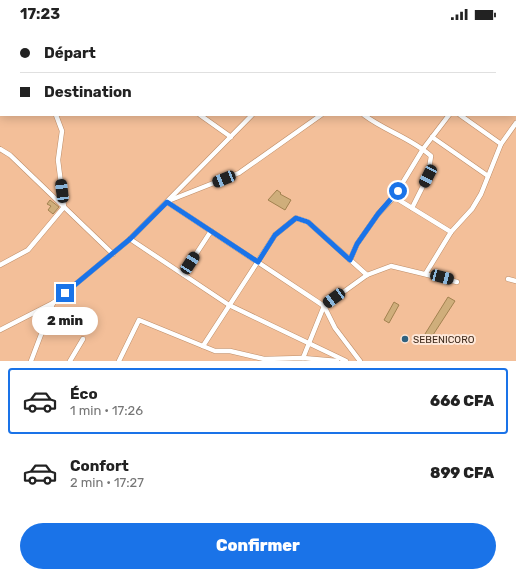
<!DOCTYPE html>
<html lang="fr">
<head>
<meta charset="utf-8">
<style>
  body { margin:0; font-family:Rubik,sans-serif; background:#f2f2f2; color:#222; height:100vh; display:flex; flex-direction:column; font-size:15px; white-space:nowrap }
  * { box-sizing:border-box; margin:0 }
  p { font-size:13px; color:#767676 }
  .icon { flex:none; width:22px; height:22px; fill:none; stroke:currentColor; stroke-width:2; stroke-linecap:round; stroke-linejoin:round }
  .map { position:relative; height:333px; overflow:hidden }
  .panel { display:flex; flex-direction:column; background:#fff; flex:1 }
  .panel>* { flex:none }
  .banner { position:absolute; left:0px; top:0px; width:516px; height:88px; box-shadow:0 2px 10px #0003; display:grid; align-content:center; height:88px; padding:0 20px; background:#fff }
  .end { position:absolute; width:18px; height:18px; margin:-9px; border:5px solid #1a73e8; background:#fff; box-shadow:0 0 0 2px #fff }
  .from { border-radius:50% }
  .bubble { position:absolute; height:28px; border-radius:14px; background:#fff; box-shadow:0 2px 10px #0003; font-size:13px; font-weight:800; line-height:28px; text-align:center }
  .car { position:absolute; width:12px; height:24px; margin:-12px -6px; border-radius:5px; box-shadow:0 0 3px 1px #0007; background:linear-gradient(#222 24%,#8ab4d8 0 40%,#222 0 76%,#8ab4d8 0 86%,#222 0) }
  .banner b { display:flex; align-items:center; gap:14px; height:38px; font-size:15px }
  .banner b+b { border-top:1px solid #e0e0e0 }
  .banner i { width:10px; height:10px; background:#222 }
  ul { padding:7px 0 0; list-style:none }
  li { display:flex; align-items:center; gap:12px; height:66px; margin:0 8px 6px; padding:0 12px; border:2px solid transparent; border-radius:4px }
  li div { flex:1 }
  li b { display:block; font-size:15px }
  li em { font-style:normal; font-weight:800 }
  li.current { border-color:#1a73e8 }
  li>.icon { width:36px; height:36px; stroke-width:1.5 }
  .cta { display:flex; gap:8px; margin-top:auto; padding:8px 20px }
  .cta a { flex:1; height:46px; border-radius:24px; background:#1a73e8; color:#fff; font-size:16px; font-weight:800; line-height:46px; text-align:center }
  .status { display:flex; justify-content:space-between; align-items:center; height:28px; padding:0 20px; background:#fff; direction:ltr }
  .status svg { height:11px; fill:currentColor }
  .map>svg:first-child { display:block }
  .building { fill:#cfae7b; stroke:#a28250 }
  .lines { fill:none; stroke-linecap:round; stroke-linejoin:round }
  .street-casing { stroke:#be8e69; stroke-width:5.5 }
  .street { stroke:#fff; stroke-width:4.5 }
  .route { stroke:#1a73e8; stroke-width:5 }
  .poi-dot { fill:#2f617f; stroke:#fde7d8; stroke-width:1.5 }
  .labels { text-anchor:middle; stroke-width:4; stroke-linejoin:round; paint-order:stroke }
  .poi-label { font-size:10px; fill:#3c2819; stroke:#fde7d8; text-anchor:start }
</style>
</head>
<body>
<div class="status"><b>17:23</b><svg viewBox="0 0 49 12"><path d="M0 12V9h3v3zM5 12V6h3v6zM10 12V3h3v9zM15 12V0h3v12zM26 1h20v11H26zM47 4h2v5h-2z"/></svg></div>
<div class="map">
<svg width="516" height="333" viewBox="0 0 516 333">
  <rect width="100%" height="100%" fill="#f3bf99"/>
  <g class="building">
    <path d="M277 162 281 165 280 166 291 172 285 182 268 172Z"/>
    <path d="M50 172 59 179 53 186 48 182 51 178 47 176Z"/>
    <path d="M448 269 455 273 431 310 425 306Z"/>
    <path d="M394 274 399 277 389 295 384 292Z"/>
  </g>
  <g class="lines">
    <defs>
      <g id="street">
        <path d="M18 0V1"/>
        <path d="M69 0 70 1"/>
        <path d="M418 0 420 1"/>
        <path d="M6 1 7 0"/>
        <path d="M336 1 337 0"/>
        <path d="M455 1 457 0"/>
        <path d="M0 11 1 10"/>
        <path d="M515 59H516"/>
        <path d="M200 87 231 109"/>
        <path d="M364 87C385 103 411 110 431 128L428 148 412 180"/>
        <path d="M460 87 501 116"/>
        <path d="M432 109 488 148"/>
        <path d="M0 121 10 127 113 226"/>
        <path d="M394 169 451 204"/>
        <path d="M168 173 239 145 321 87"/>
        <path d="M167 174 324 278 335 300 360 333"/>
        <path d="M130 211 229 277 346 333"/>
        <path d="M350 232 357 216 378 186 394 169 423 121 449 87"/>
        <path d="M0 237 28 222 64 179 58 132 62 103 56 87"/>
        <path d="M426 245 451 204 472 181 481 166 501 116 516 95"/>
        <path d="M183 246 211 203"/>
        <path d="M508 251 516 253"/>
        <path d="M0 302 53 275 130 211 252 87"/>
        <path d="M203 318 275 207 296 190 308 194 367 247"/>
        <path d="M303 330 324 278 367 247 391 238 457 254"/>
        <path d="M31 333 53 275"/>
        <path d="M70 333 83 311"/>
        <path d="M119 333 139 292 215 323H230L264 331 303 330 337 333"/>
      </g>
    </defs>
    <use href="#street" class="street-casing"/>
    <use href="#street" class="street"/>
  </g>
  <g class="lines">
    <path class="route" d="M65 265 130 211 167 174 258 234 275 207 296 190 308 194 350 232 357 216 378 186 398 163"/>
  </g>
  <circle class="poi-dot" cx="405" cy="311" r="4"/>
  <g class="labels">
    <g class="poi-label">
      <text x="413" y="315">SEBENICORO</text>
    </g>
  </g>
</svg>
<i class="end from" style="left:398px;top:163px"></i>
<i class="end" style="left:65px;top:265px"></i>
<div class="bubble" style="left:32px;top:279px;width:66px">2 min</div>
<i class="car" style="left:428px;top:148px;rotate:207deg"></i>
<i class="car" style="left:224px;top:151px;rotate:248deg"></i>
<i class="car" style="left:62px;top:163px;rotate:353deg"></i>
<i class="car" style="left:190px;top:235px;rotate:33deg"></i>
<i class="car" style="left:442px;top:249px;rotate:105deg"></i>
<i class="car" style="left:334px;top:270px;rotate:234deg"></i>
<div class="banner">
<b><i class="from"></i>Départ</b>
<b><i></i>Destination</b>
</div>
</div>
<section class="panel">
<ul>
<li class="current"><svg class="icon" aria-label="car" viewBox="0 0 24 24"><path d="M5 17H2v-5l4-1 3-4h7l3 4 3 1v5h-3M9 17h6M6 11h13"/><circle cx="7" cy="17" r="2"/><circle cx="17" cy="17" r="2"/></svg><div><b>Éco</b><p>1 min · 17:26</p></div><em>666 CFA</em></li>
<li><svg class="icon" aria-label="car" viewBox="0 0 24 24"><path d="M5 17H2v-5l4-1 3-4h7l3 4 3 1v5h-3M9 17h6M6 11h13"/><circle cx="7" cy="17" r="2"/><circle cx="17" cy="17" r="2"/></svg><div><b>Confort</b><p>2 min · 17:27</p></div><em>899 CFA</em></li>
</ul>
<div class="cta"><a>Confirmer</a></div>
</section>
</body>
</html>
